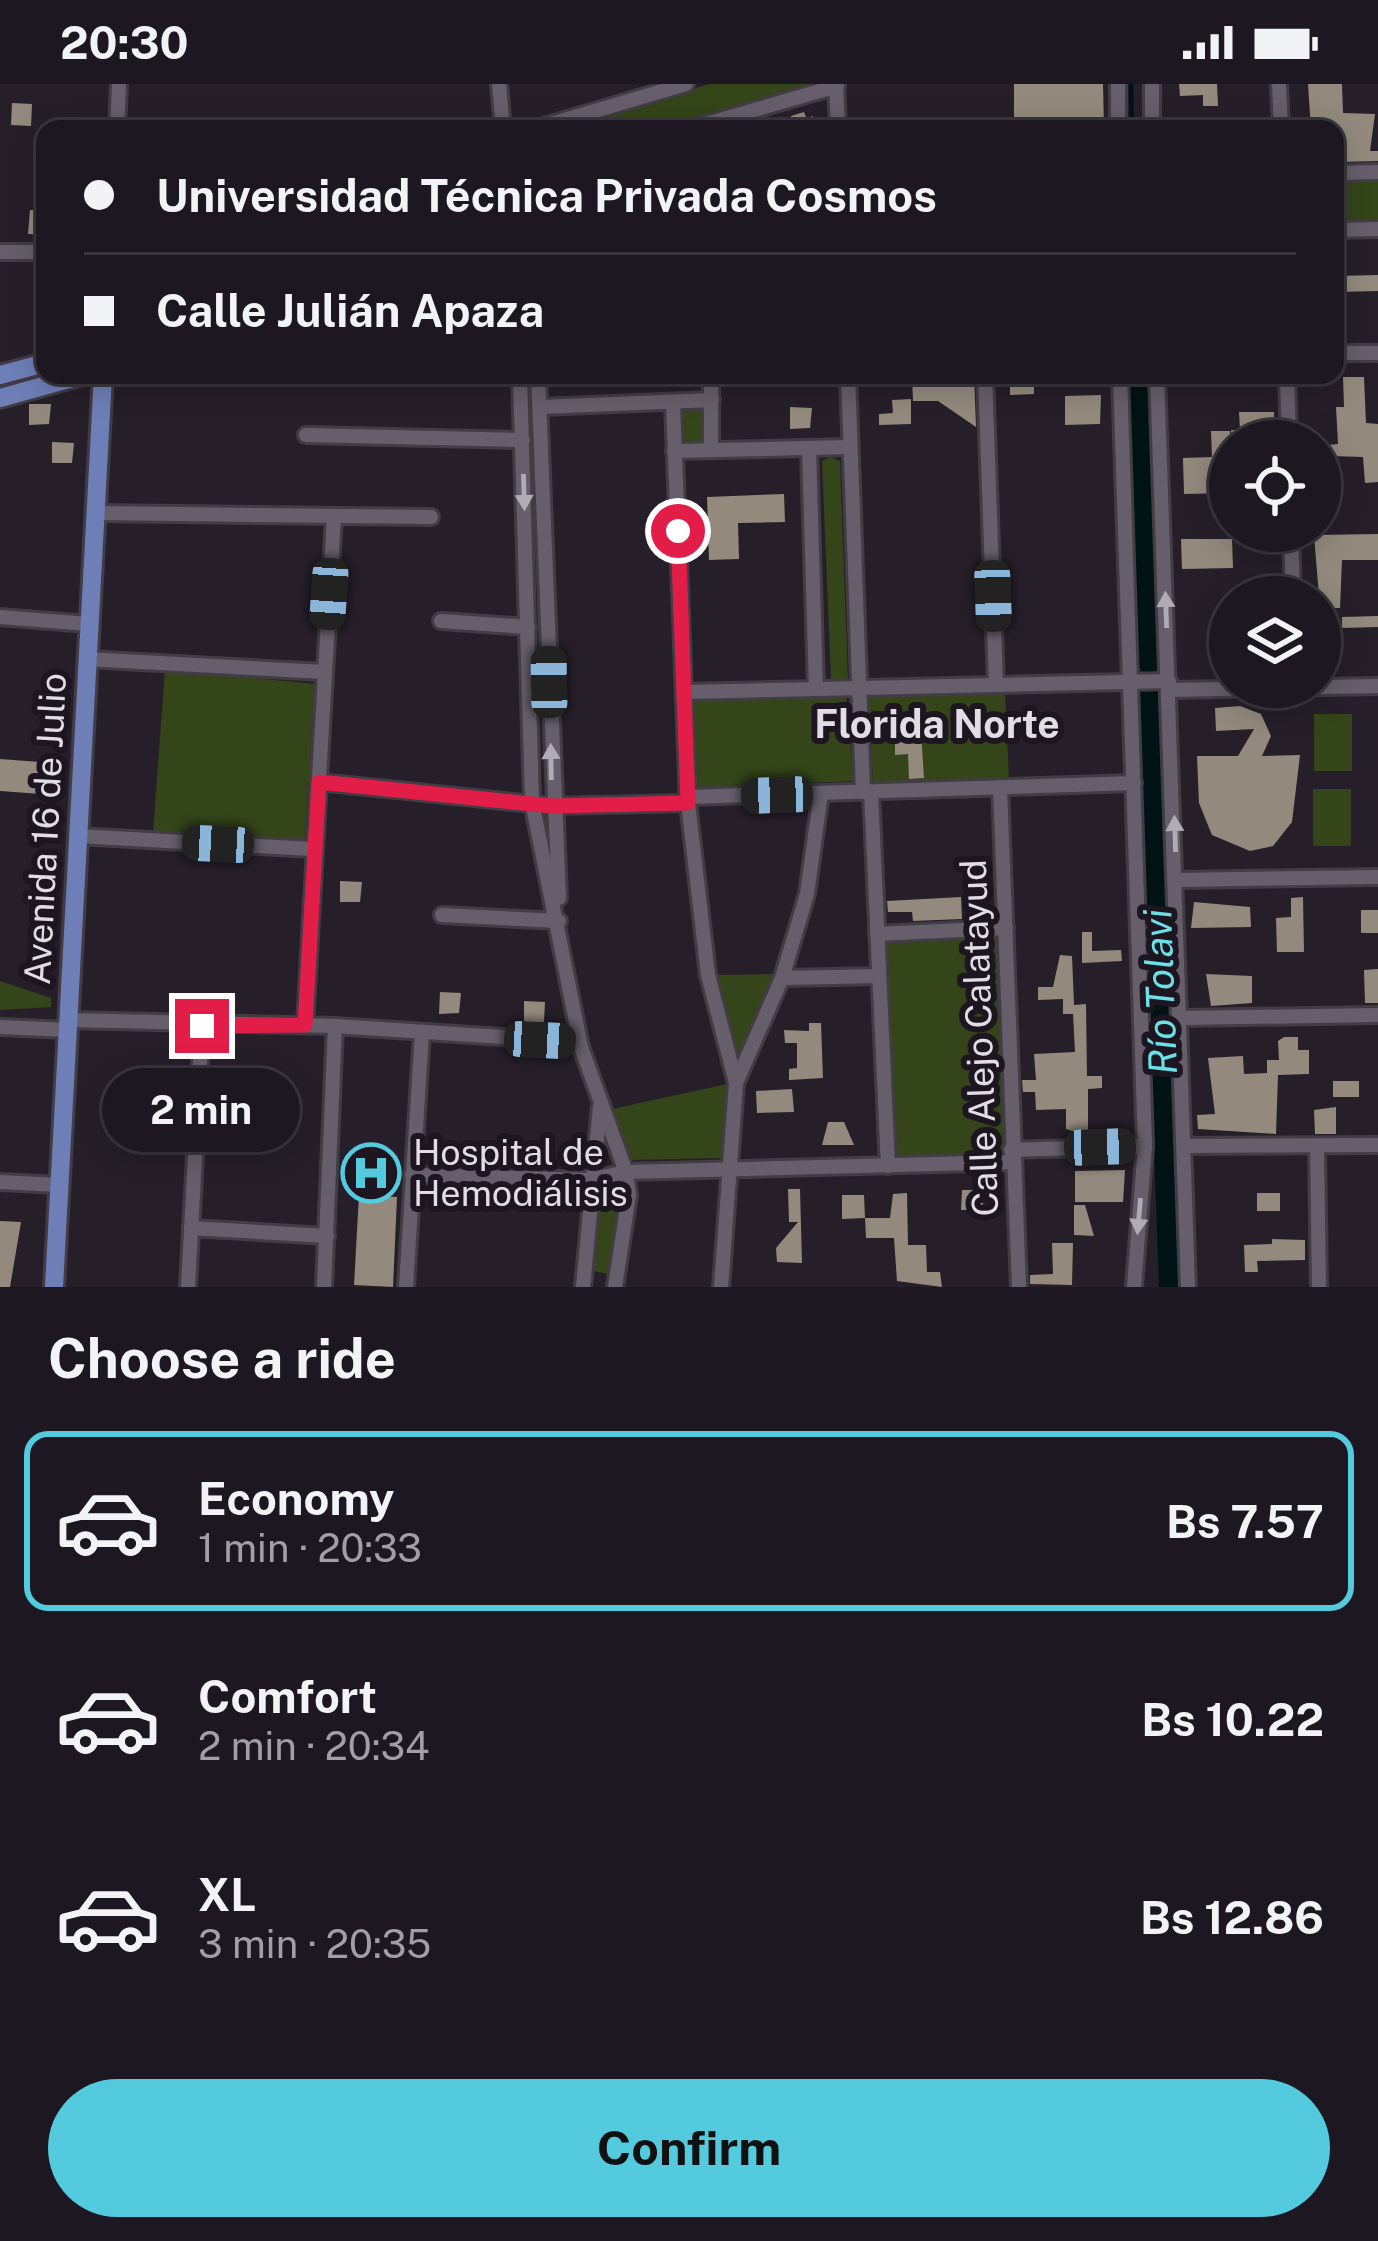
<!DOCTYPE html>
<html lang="en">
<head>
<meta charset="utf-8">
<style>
  body { margin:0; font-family:"Public Sans",sans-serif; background:#252029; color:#f1f3f6; height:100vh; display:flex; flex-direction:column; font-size:45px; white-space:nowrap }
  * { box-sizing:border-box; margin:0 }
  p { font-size:39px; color:#a09fa5 }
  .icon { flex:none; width:66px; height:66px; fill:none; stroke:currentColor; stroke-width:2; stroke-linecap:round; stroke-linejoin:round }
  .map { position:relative; height:1203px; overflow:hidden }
  .panel { display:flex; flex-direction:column; background:#1c1720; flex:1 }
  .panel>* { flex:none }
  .hud { position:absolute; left:36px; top:36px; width:1308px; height:264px; border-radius:24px; box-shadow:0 6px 30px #0003,0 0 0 3px #3a363e; display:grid; align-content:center; height:264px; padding:0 48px; background:#1c1720 }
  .fabs { position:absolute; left:1209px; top:336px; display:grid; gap:24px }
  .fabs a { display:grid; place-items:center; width:132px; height:132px; border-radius:50%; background:#1c1720; box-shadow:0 6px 30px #0003,0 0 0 3px #3a363e; font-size:60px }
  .end { position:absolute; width:54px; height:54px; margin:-27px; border:15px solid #e11d48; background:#fff; box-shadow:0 0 0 6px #fff }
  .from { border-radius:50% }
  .bubble { position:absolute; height:84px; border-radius:42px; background:#1c1720; box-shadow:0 6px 30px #0003,0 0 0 3px #3a363e; font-size:39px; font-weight:700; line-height:84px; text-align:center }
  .car { position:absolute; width:36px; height:72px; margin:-36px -18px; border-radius:15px; box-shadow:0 0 9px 3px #0007; background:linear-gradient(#222 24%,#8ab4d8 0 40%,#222 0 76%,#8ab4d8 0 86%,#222 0) }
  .hud b { display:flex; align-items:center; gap:42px; height:114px; font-size:45px }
  .hud b+b { border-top:3px solid #3a363e }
  .hud i { width:30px; height:30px; background:#f1f3f6 }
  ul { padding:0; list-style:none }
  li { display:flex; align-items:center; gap:36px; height:180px; margin:0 24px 18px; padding:0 24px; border:6px solid transparent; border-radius:24px }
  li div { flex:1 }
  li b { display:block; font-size:45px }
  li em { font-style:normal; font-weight:700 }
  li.active { border-color:#54cade }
  li>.icon { width:108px; height:108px; stroke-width:1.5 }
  h2 { padding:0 48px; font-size:54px; line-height:144px }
  .primary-button { display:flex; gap:24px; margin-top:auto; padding:24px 48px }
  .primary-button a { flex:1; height:138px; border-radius:72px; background:#54cade; color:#111; font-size:48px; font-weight:700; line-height:138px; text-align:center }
  .status { display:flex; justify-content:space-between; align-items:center; height:84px; padding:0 60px; background:#1c1720; direction:ltr }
  .status svg { height:33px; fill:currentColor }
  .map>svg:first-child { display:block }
  .green { fill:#334519 }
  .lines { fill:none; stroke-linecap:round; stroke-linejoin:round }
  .stream { stroke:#001314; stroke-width:4.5 }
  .river { stroke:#001314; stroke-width:24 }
  .building { fill:#938a7d }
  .minor-casing { stroke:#423c45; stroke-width:20 }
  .major-casing { stroke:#423c45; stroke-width:24 }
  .minor { stroke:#665f6b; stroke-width:14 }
  .major { stroke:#6e7fb8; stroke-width:18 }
  .oneway { fill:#b0abb4 }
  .route { stroke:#e11d48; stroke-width:15 }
  .labels { text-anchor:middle; stroke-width:12; stroke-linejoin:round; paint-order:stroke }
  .street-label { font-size:36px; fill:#e2dde5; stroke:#1d1620 }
  .poi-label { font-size:36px; fill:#e2dde5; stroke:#1d1620; text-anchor:start }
  .neighbourhood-label { font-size:39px; font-weight:bold; fill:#e2dde5; stroke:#1d1620 }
  .water-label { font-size:39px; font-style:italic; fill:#6be0e6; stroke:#1d1620 }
</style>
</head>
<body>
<div class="status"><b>20:30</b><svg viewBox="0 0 49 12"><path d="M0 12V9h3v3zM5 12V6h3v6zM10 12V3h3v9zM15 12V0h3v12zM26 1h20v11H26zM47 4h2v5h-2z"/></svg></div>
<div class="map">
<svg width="1378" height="1203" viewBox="0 0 1378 1203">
  <rect width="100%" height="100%" fill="#261f2a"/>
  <g class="green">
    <path d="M710 0H817L658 45H555Z"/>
    <path d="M1378 96V138L1335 139V97Z"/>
    <circle cx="693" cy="342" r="17"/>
    <path d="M830 373 840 377 848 596 836 600 831 596 822 377Z"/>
    <path d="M165 585 315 600 305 756 153 749Z"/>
    <path d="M1005 607 1009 695 873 701 869 610Z"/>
    <path d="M846 611 854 697 697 703 692 614Z"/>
    <rect x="1314" y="630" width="38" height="57"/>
    <rect x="1313" y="705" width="38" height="57"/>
    <path d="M998 853 1004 1070 892 1073 886 856Z"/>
    <path d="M774 890 738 970 716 891Z"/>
    <path d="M0 897 51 914V923L0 926Z"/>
    <path d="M727 1000 726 1074 628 1076 612 1025Z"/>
    <path d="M619 1106 620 1114 608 1190 594 1187 600 1108Z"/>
  </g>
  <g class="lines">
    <path class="stream" d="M1131 0 1132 45"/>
    <g class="river">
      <path d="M1139 291 1149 577"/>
      <path d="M1150 612 1171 1203"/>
    </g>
  </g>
  <g class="building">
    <path d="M1014 0H1103L1104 45H1014Z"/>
    <path d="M1179 0H1217L1218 22H1203V11L1180 12Z"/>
    <path d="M1308 0H1342L1343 29 1375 30 1370 67H1378V77L1340 78 1335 45H1311Z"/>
    <path d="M12 19 32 20 31 42 11 41Z"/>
    <path d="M804 28 807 36 812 32 820 39 813 45H792L791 32Z"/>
    <path d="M30 126 45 127V151L28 150Z"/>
    <path d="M1378 191V207L1335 208V192Z"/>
    <path d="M912 291H974L976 343 938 317H913Z"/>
    <path d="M1010 291H1034V310L1010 311Z"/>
    <path d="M1343 293H1364L1366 339 1378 340V398L1365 399 1363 373 1330 372 1329 361 1338 360 1336 323H1344Z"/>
    <path d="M1101 311 1100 340 1065 341V312Z"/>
    <path d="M911 315V340L879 341V330L893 329 892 316Z"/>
    <path d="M29 320H51L49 340 29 341Z"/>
    <path d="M790 323 812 324 810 344 790 345Z"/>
    <path d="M1239 328H1274V345H1240Z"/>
    <path d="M1231 346 1265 347V357H1232Z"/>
    <path d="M1211 347H1230V409L1184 410 1183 374 1212 373Z"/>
    <path d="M52 358 74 359 72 379H52Z"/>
    <path d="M784 410 785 438 738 439 739 475 709 476 707 413Z"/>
    <path d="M1378 450V476H1342L1340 524H1320L1314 451Z"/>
    <path d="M1181 455H1232L1233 484 1182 485Z"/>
    <path d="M1378 532V543L1342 544V533Z"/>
    <path d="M1327 548H1343L1339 580 1320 581Z"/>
    <path d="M1240 622 1261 630 1271 652 1262 672 1300 671 1292 738 1273 762 1250 767 1212 751 1199 719 1197 672H1238L1254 645 1216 647 1215 624Z"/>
    <path d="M920 632 924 694 909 695 908 670 895 671V657L908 656 907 633Z"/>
    <path d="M0 675 53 679 55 711 0 707Z"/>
    <path d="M340 797 362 798 360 818H340Z"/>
    <path d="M961 813 962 835 913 837 912 828H888L887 817Z"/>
    <path d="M1303 813 1304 868H1277L1276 834 1291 833V814Z"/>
    <path d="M1194 818 1250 823 1251 843 1191 844Z"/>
    <rect x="1361" y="826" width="17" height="23"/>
    <path d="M1082 848H1092V867L1121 866 1122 877 1082 879Z"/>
    <path d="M1060 871 1072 872 1074 921 1086 920 1087 992H1102V1004L1088 1005V1052L1066 1045V1025L1036 1026 1035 1008H1023L1022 996H1036L1034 970 1075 968 1073 930H1063V915L1038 916V903H1053Z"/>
    <path d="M1378 885V919H1365L1364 886Z"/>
    <path d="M1206 890 1252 892V919L1211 922Z"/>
    <path d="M440 908 461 909 459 929 439 930Z"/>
    <path d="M524 917 545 918 544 938 524 939Z"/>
    <path d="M809 939H821L823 994 789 996V985L797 984V959H785L784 946 809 947Z"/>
    <path d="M1284 953H1298V966H1309V990L1278 991 1276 1050 1198 1045 1197 1031 1215 1030 1208 974 1243 972 1244 990 1267 989V976H1279L1278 957Z"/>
    <rect x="1333" y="997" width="26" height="16"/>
    <path d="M792 1005 794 1028 757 1029 756 1007Z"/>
    <path d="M1336 1023V1050H1315L1314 1026Z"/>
    <path d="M828 1038H844L854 1061H822Z"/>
    <path d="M1125 1086 1123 1118H1075V1087Z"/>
    <path d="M788 1105H800L802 1179 777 1178 776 1164 798 1138H789Z"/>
    <path d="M962 1106H983V1126H961Z"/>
    <path d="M907 1109 908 1161H926L927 1188H940L942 1203 897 1197 894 1154H866L865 1134H890L893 1110Z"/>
    <rect x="1257" y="1109" width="23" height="18"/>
    <path d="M359 1111 397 1113 393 1203 354 1201Z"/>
    <path d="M842 1111H864L865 1134 842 1135Z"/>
    <path d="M1074 1121H1085L1094 1152 1074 1151Z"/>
    <path d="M0 1137 21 1138 10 1203H0Z"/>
    <path d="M1272 1155 1305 1156V1176L1257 1177 1258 1188H1245L1244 1161 1272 1160Z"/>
    <path d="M1052 1159H1073L1072 1201 1030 1200V1191L1053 1190Z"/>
  </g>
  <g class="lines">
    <defs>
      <g id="minor">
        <path d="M499 0 503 45"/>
        <path d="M836 0 838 45"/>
        <path d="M1118 0V45"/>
        <path d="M1152 0V45"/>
        <path d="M1279 0 1281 45"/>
        <path d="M117 45 119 0"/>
        <path d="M534 45 686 0"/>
        <path d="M689 45 837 2"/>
        <path d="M1335 89 1378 88"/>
        <path d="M1335 146 1378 145"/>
        <path d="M0 168H45"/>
        <path d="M1335 269H1378"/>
        <path d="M520 291 532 718 581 963 626 1088 629 1111 615 1203"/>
        <path d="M538 291 559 814"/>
        <path d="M711 291V366"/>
        <path d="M848 291 863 708"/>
        <path d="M985 291 996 601"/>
        <path d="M1120 291 1145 1062 1134 1203"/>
        <path d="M1157 291 1188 1203"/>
        <path d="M1287 291 1289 357"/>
        <path d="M673 318 688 719 708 891 736 999 721 1203"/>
        <path d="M540 323 712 316"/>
        <path d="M306 351 523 356"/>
        <path d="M809 364 816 605"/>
        <path d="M674 367 850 363"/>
        <path d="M96 429 431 433"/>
        <path d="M1291 447 1293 513"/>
        <path d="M0 533 88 540"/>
        <path d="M441 537 528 543"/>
        <path d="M86 575 324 588"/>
        <path d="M1170 606 1378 602"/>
        <path d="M685 608 1169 597"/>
        <path d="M319 698 552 722 688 719"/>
        <path d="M1000 704 1019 1203"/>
        <path d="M871 708 888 1082"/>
        <path d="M688 713 1134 699"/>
        <path d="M77 752 312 765"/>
        <path d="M1177 796 1378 793"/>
        <path d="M442 831 559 837"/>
        <path d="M877 850 1006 844"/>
        <path d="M782 894 879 892"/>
        <path d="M1181 934 1378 931"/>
        <path d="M68 936 335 942 580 958"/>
        <path d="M305 941 334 432"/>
        <path d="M0 943 68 946"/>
        <path d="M736 999 782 894 807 810 821 709"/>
        <path d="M1185 1062 1378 1061"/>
        <path d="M1317 1062 1319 1203"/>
        <path d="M1011 1066 1145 1062"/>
        <path d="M412 1091 589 1096 626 1088 1011 1078"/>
        <path d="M0 1098 59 1101"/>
        <path d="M191 1144 327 1152"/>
        <path d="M188 1203 202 942"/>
        <path d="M324 1203 335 942"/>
        <path d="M406 1203 422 948"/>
        <path d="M583 1203 600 1023"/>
      </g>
      <g id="major">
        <path d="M0 291 45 279"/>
        <path d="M0 314 83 291"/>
        <path d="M54 1203 103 291"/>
      </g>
    </defs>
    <use href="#minor" class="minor-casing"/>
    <use href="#major" class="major-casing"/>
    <use href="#minor" class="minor"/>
    <use href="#major" class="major"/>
  </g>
  <defs><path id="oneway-solid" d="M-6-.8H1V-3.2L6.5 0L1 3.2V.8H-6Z" transform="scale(3)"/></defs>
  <g class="oneway">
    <use href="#oneway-solid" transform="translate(524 408) rotate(88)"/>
    <use href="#oneway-solid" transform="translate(1166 526) rotate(-92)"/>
    <use href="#oneway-solid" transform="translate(551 678) rotate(-91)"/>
    <use href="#oneway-solid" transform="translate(1175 750) rotate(-92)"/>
    <use href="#oneway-solid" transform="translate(1139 1132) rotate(95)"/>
  </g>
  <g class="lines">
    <path class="route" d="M202 942 305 941 319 698 552 722 688 719 678 447"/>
  </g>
  <defs>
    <symbol id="hospital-ring" viewBox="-11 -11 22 22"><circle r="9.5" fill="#1d1620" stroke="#54cade" stroke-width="1.5"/><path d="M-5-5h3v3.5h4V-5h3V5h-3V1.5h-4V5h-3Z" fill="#54cade"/></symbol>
  </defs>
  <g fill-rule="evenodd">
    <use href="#hospital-ring" x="338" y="1056" width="66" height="66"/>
  </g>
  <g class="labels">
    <g class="street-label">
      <text transform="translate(45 745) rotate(-87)" y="13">Avenida 16 de Julio</text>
      <text transform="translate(979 954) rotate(-92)" y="13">Calle Alejo Calatayud</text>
    </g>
    <g class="poi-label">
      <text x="413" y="1081">Hospital de<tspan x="413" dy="41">Hemodiálisis</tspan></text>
    </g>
    <g class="neighbourhood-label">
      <text x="937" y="654">Florida Norte</text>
    </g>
    <g class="water-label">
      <text transform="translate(1160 908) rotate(-92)" y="14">Río Tolavi</text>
    </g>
  </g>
</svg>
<div class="fabs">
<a><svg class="icon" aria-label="locate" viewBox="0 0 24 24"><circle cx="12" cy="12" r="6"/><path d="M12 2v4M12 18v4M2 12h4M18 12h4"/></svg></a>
<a><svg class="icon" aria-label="layers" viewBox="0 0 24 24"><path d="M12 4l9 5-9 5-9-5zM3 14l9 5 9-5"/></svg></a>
</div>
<i class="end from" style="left:678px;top:447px"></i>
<i class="end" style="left:202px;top:942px"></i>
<div class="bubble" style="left:102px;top:984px;width:198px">2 min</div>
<i class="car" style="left:329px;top:510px;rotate:184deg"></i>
<i class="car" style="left:993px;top:512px;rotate:178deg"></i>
<i class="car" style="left:549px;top:598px;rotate:359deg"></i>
<i class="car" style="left:777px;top:711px;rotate:268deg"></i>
<i class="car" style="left:218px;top:760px;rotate:273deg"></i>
<i class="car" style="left:540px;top:956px;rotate:93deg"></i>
<i class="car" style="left:1100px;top:1063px;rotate:88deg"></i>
<div class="hud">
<b><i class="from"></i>Universidad Técnica Privada Cosmos</b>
<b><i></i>Calle Julián Apaza</b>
</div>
</div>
<section class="panel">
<h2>Choose a ride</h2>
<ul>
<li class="active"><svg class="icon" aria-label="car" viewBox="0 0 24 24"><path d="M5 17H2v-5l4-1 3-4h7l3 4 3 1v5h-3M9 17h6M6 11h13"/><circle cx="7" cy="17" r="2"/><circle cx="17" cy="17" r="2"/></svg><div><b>Economy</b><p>1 min · 20:33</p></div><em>Bs 7.57</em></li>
<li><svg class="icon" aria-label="car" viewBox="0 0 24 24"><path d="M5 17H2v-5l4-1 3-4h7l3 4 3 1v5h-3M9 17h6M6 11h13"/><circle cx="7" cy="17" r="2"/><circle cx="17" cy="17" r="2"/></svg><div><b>Comfort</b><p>2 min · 20:34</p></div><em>Bs 10.22</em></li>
<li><svg class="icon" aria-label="car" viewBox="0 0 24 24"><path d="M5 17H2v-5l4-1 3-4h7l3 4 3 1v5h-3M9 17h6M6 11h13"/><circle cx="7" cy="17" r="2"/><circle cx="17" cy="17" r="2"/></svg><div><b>XL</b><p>3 min · 20:35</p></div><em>Bs 12.86</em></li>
</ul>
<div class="primary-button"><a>Confirm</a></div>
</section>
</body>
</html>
